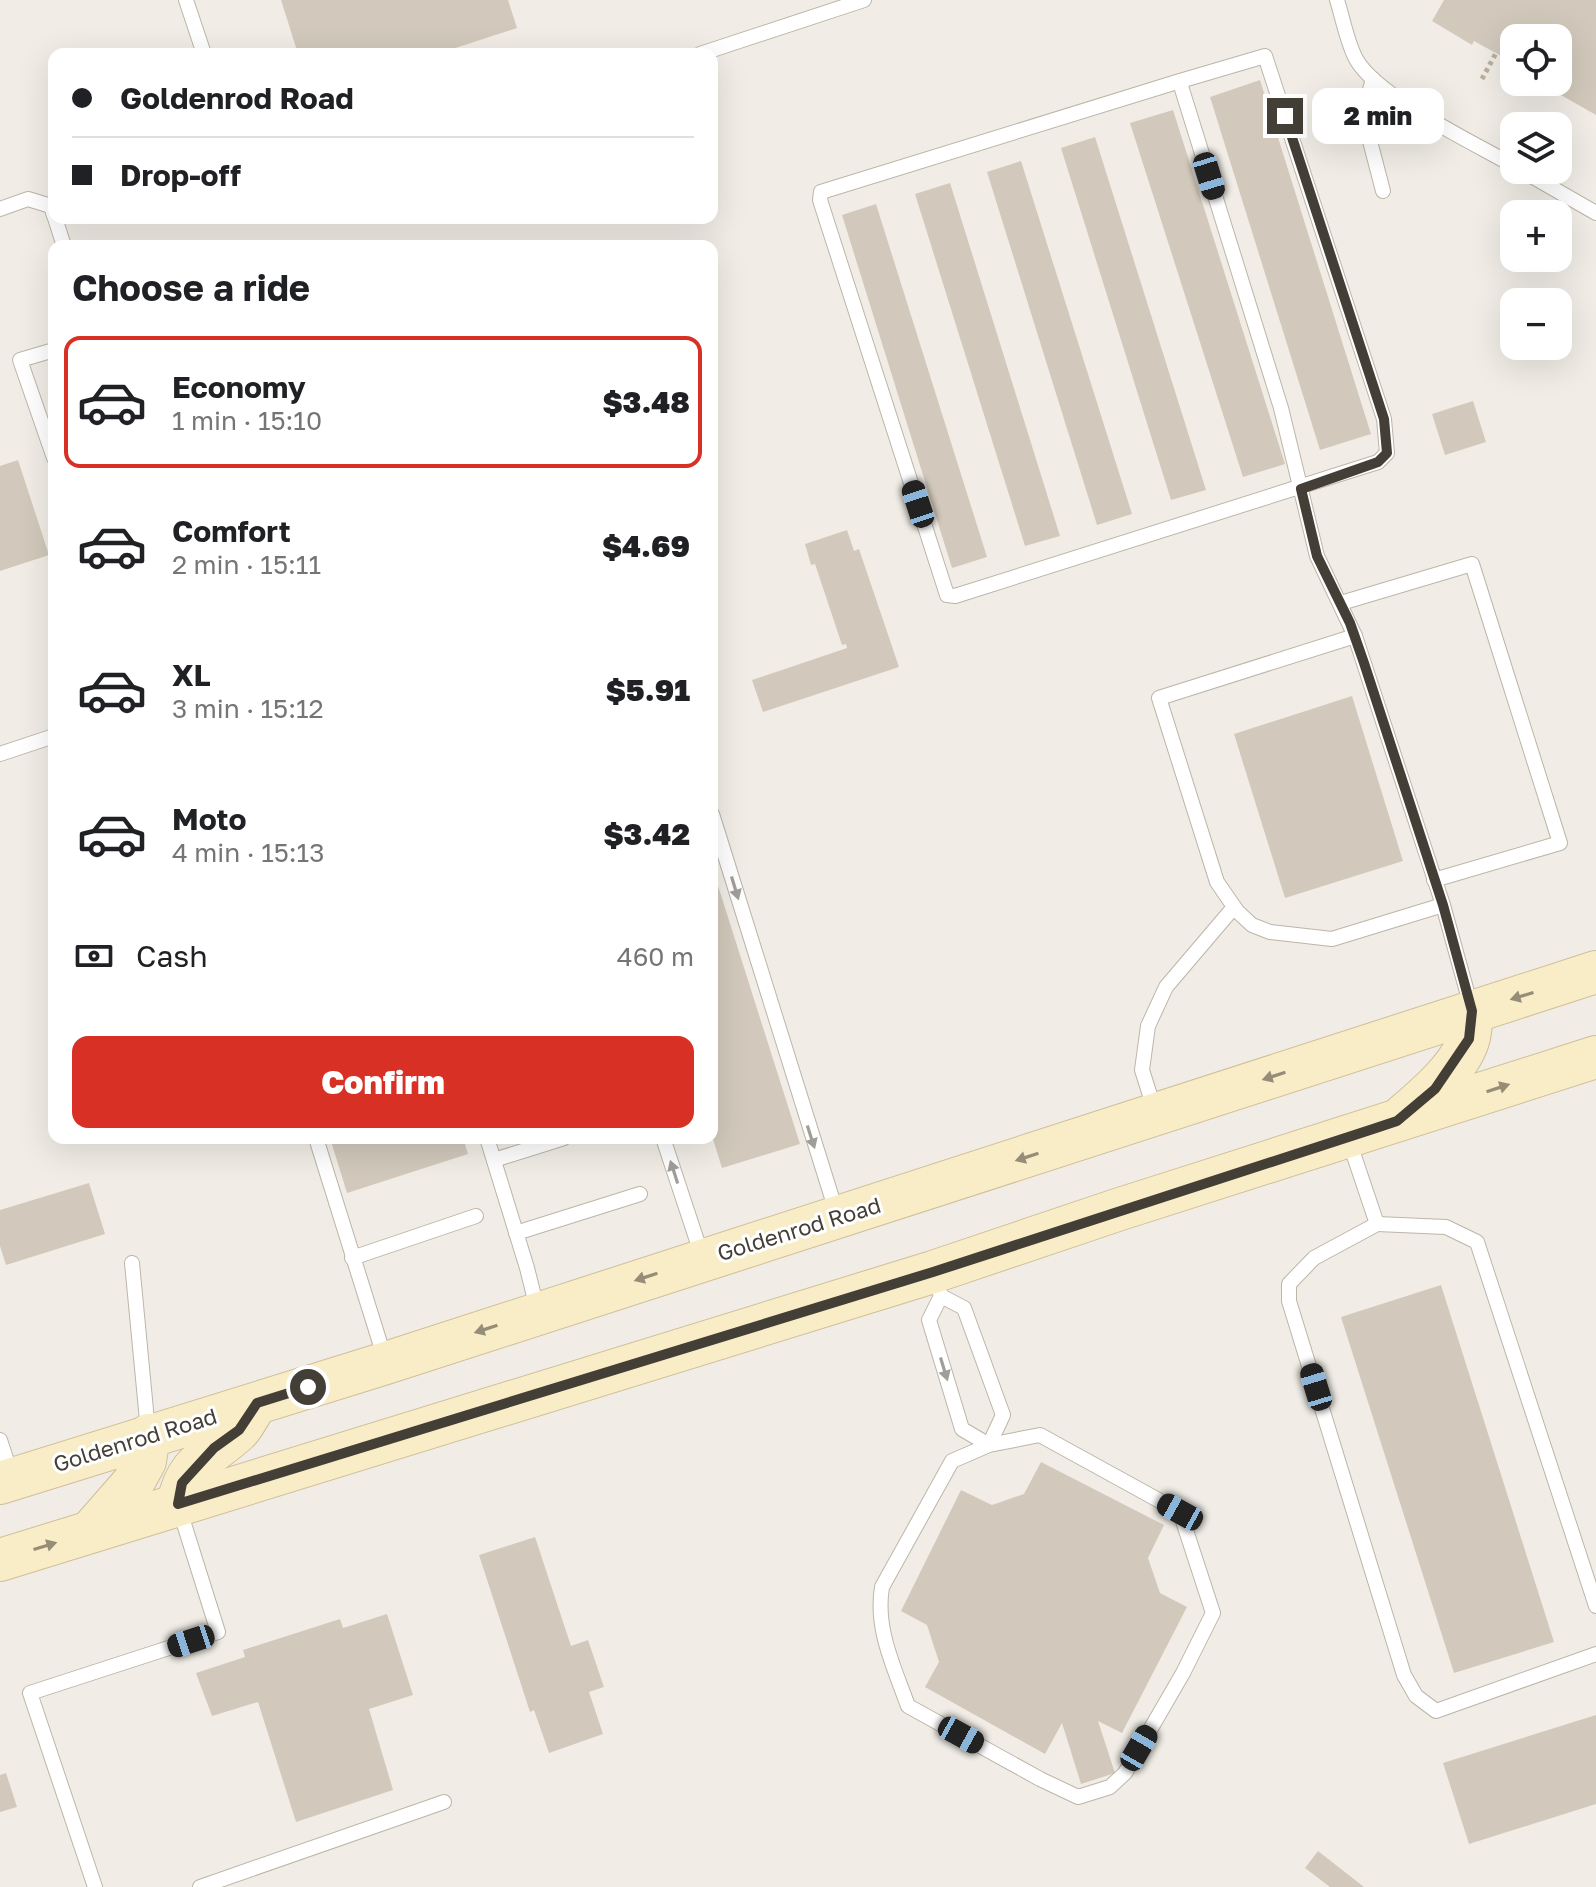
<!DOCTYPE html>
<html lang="en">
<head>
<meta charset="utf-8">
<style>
  body { margin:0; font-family:"Golos Text",sans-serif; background:#f6f6f6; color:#202124; height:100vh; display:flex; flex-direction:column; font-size:30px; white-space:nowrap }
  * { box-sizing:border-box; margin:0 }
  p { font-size:26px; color:#757577 }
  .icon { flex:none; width:44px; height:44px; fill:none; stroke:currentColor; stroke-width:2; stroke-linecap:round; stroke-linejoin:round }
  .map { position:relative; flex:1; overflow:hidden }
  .drawer { position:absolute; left:48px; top:240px; width:670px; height:904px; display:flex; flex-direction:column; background:#fff; border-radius:16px; box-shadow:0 8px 32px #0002 }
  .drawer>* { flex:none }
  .banner { position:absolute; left:48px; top:48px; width:670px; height:176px; border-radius:16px; box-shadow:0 8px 32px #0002; display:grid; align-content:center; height:176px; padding:0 24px; background:#fff }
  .tools { position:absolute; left:1500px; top:24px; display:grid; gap:16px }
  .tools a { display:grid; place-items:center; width:72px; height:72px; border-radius:16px; background:#fff; box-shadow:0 8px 32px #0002; font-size:40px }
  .end { position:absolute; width:36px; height:36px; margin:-18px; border:10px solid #433e36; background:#fff; box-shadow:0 0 0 4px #fff }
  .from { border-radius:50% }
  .bubble { position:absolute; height:56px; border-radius:16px; background:#fff; box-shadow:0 8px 32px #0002; font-size:26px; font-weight:800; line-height:56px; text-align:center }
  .car { position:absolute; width:24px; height:48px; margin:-24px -12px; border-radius:10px; box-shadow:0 0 6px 2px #0007; background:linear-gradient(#222 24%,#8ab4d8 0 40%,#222 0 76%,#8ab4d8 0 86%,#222 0) }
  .banner b { display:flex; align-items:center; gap:28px; height:76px; font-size:30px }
  .banner b+b { border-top:2px solid #e0e0e0 }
  .banner i { width:20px; height:20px; background:#202124 }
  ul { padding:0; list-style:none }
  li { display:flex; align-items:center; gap:24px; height:132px; margin:0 16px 12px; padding:0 8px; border:4px solid transparent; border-radius:16px }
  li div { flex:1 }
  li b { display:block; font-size:30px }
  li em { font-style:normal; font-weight:800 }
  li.current { border-color:#d93025 }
  li>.icon { width:72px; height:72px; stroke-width:1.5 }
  h2 { padding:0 24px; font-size:36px; line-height:96px }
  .pay { display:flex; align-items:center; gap:20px; height:88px; padding:0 24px; font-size:30px }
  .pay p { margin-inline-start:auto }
  .action { display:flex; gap:16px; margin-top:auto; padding:16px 24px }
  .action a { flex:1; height:92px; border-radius:16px; background:#d93025; color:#fff; font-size:32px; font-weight:800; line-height:92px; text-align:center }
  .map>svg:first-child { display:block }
  .building { fill:#d2c9bc }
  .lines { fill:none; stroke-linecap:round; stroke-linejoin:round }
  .service-casing { stroke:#bcb5a9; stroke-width:16 }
  .secondary-casing { stroke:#cdbf98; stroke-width:44 }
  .path { stroke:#bcb09c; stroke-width:5; stroke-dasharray:4 4; stroke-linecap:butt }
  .service { stroke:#fff; stroke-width:14 }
  .secondary { stroke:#f9edc7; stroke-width:42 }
  .oneway { fill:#a19e9a }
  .oneway2 { fill:#958d77 }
  .route { stroke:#433e36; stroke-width:10 }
  .labels { text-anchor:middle; stroke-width:6; stroke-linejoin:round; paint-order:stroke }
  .street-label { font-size:22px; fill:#433e36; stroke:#fff }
</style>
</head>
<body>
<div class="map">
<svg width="1596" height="1887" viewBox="0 0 1596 1887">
  <rect width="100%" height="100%" fill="#f1ede6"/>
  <g class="building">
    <path d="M281 0H508L517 28 437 54H298Z"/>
    <path d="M1444 0H1596V115L1538 82H1558V38H1514V63L1474 41 1472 45 1432 21Z"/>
    <path d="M1260 80 1371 434 1320 450 1210 97Z"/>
    <path d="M1173 110 1285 464 1243 477 1130 123Z"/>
    <path d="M1095 137 1206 490 1171 500 1061 148Z"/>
    <path d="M1021 161 1132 514 1097 525 987 172Z"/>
    <path d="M950 183 1060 536 1025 546 915 194Z"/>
    <path d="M876 204 987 557 952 568 842 215Z"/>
    <path d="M1473 401 1486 442 1445 455 1432 414Z"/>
    <path d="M18 460 49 555 0 571V466Z"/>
    <path d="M847 530 854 551 859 549 899 667 763 712 752 680 847 648 846 644 842 645 815 564 811 565 805 544Z"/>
    <path d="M1352 696 1403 861 1285 898 1234 734Z"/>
    <path d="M713 870 800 1144 722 1168 712 1136Z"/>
    <path d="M330 1138H463L468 1154 347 1193Z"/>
    <path d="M89 1183 105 1234 6 1265 0 1246V1210Z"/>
    <path d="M1441 1285 1554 1642 1454 1673 1341 1317Z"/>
    <path d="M1041 1462 1164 1525 1148 1558 1160 1593 1187 1607 1122 1733 1098 1721 1115 1773 1081 1784 1062 1723 1045 1754 925 1687 939 1662 927 1625 901 1611 961 1490 992 1505 1024 1494Z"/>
    <path d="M535 1537 571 1646 588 1640 604 1687 589 1692 603 1734 549 1753 534 1710 530 1712 479 1555Z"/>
    <path d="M387 1614 413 1695 369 1709 393 1790 296 1822 258 1702 212 1716 196 1673 245 1657 243 1650 340 1619 343 1628Z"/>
    <path d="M1596 1715V1804L1469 1844 1443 1763Z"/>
    <path d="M6 1773 17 1807 0 1812V1775Z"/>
    <path d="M1318 1851 1364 1887H1330L1305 1868Z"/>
  </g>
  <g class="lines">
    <defs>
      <g id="service">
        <path d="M186 0 204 54"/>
        <path d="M1337 0C1343 19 1347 42 1356 59 1377 97 1474 143 1514 166"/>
        <path d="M700 54 864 0"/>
        <path d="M1373 79 1366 104 1365 122 1383 191"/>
        <path d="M1180 81 821 192 820 200 947 595 955 596 1378 462 1387 453 1384 419 1265 56 1180 81 1181 86 1281 408 1317 556 1355 636 1443 905 1472 1010"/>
        <path d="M1521 170 1596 213"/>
        <path d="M0 209 28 199 51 206 54 216"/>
        <path d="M55 218 64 246"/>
        <path d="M54 350 20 360 54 458"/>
        <path d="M1341 603 1472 564 1560 843 1434 880"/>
        <path d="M1355 636 1159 698 1217 882 1237 911 1252 925 1270 932 1332 939 1443 905"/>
        <path d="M0 754 54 736"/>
        <path d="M712 814 837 1214"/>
        <path d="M1155 1111 1142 1070 1148 1026 1166 987 1234 907"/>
        <path d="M316 1138 385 1359"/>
        <path d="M487 1138 527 1268 538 1312"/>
        <path d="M663 1138 703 1259"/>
        <path d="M1349 1141 1377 1224 1314 1258 1289 1284V1301L1404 1675 1416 1696 1436 1711 1596 1654"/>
        <path d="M494 1160 564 1138"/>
        <path d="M1377 1224 1446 1227 1477 1242 1596 1606"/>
        <path d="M516 1233 640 1194"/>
        <path d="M352 1258 476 1216"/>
        <path d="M132 1263 148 1431"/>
        <path d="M934 1275 941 1296 929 1320 962 1429 989 1445 1003 1415 964 1308 941 1296"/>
        <path d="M1040 1435 1180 1512 1213 1613 1183 1673 1125 1773 1110 1787 1078 1797 1040 1779 908 1706C894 1667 875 1629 882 1587L952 1461 989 1445Z"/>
        <path d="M0 1440 11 1474"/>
        <path d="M95 1887 30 1693 218 1632 179 1508"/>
        <path d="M200 1887 444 1802"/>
      </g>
      <g id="secondary">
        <path d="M1404 1115C1426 1096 1462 1066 1469 1037 1471 1029 1471 1020 1472 1011"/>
        <path d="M0 1483 386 1363 1596 972"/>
        <path d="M178 1504C186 1461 210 1457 238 1431 245 1424 250 1412 256 1404"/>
        <path d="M91 1531 133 1483 145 1461 149 1435"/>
        <path d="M0 1560 933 1272 1117 1210 1596 1057"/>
      </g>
    </defs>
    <use href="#service" class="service-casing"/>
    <use href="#secondary" class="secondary-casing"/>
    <path class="path" d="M1482 79 1496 53"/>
    <use href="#service" class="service"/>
    <use href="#secondary" class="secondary"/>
  </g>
  <defs><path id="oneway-solid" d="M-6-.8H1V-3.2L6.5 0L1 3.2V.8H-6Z" transform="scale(2)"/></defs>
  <g class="oneway">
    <use href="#oneway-solid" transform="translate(735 888) rotate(73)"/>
    <use href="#oneway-solid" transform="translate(811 1137) rotate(72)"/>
    <use href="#oneway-solid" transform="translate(674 1172) rotate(-108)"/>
    <use href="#oneway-solid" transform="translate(944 1369) rotate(73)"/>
  </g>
  <g class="oneway2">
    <use href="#oneway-solid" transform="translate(1522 996) rotate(163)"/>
    <use href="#oneway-solid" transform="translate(1274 1076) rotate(162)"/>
    <use href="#oneway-solid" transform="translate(1498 1088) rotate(-18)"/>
    <use href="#oneway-solid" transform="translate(1027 1157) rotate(162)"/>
    <use href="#oneway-solid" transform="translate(646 1277) rotate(162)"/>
    <use href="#oneway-solid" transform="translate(486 1329) rotate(162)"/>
    <use href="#oneway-solid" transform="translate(45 1546) rotate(-17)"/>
  </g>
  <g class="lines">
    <path class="route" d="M308 1387 257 1403 239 1430 214 1448 182 1483 178 1504 933 1272 1373 1129 1397 1121 1435 1089 1469 1039 1472 1011 1443 905 1364 663 1350 623 1317 556 1301 489 1378 462 1387 453 1384 419 1285 116"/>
  </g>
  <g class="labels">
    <g class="street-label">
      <text transform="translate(799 1229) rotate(-17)" y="8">Goldenrod Road</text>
      <text transform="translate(135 1440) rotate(-17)" y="8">Goldenrod Road</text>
    </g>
  </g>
</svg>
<div class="tools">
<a><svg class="icon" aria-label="locate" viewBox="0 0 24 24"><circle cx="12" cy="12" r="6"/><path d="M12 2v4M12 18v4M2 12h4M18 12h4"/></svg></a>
<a><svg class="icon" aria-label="layers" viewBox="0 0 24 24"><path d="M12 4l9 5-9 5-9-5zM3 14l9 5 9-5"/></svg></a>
<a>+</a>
<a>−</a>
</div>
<i class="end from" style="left:308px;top:1387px"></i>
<i class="end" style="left:1285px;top:116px"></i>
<div class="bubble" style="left:1312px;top:88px;width:132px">2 min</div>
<i class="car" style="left:1209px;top:176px;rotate:163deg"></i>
<i class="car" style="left:918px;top:504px;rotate:342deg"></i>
<i class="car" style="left:1316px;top:1387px;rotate:343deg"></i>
<i class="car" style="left:1180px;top:1512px;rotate:299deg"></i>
<i class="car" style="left:191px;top:1641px;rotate:252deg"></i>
<i class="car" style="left:961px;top:1735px;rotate:119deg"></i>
<i class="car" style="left:1139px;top:1748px;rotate:30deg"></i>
<div class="banner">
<b><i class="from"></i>Goldenrod Road</b>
<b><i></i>Drop-off</b>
</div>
<section class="drawer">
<h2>Choose a ride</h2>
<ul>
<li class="current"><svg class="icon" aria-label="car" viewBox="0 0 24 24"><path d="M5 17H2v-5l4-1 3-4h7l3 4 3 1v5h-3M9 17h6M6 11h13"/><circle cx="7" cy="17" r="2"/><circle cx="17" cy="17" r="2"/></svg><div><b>Economy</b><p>1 min · 15:10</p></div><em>$3.48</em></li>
<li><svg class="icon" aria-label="car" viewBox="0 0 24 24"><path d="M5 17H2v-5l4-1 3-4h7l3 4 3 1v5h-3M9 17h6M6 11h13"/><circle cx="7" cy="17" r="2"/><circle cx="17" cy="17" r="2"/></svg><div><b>Comfort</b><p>2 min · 15:11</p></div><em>$4.69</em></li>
<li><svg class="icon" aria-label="car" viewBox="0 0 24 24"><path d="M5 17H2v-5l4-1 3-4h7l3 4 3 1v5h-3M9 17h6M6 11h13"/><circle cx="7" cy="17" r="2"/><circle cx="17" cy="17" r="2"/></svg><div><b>XL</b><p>3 min · 15:12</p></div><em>$5.91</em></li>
<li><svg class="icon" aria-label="car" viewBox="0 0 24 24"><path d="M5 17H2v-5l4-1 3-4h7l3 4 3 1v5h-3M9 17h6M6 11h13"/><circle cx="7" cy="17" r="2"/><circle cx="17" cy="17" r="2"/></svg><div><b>Moto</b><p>4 min · 15:13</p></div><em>$3.42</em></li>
</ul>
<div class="pay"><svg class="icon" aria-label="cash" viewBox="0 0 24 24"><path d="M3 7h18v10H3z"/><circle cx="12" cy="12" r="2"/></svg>Cash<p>460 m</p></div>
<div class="action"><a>Confirm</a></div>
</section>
</div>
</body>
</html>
